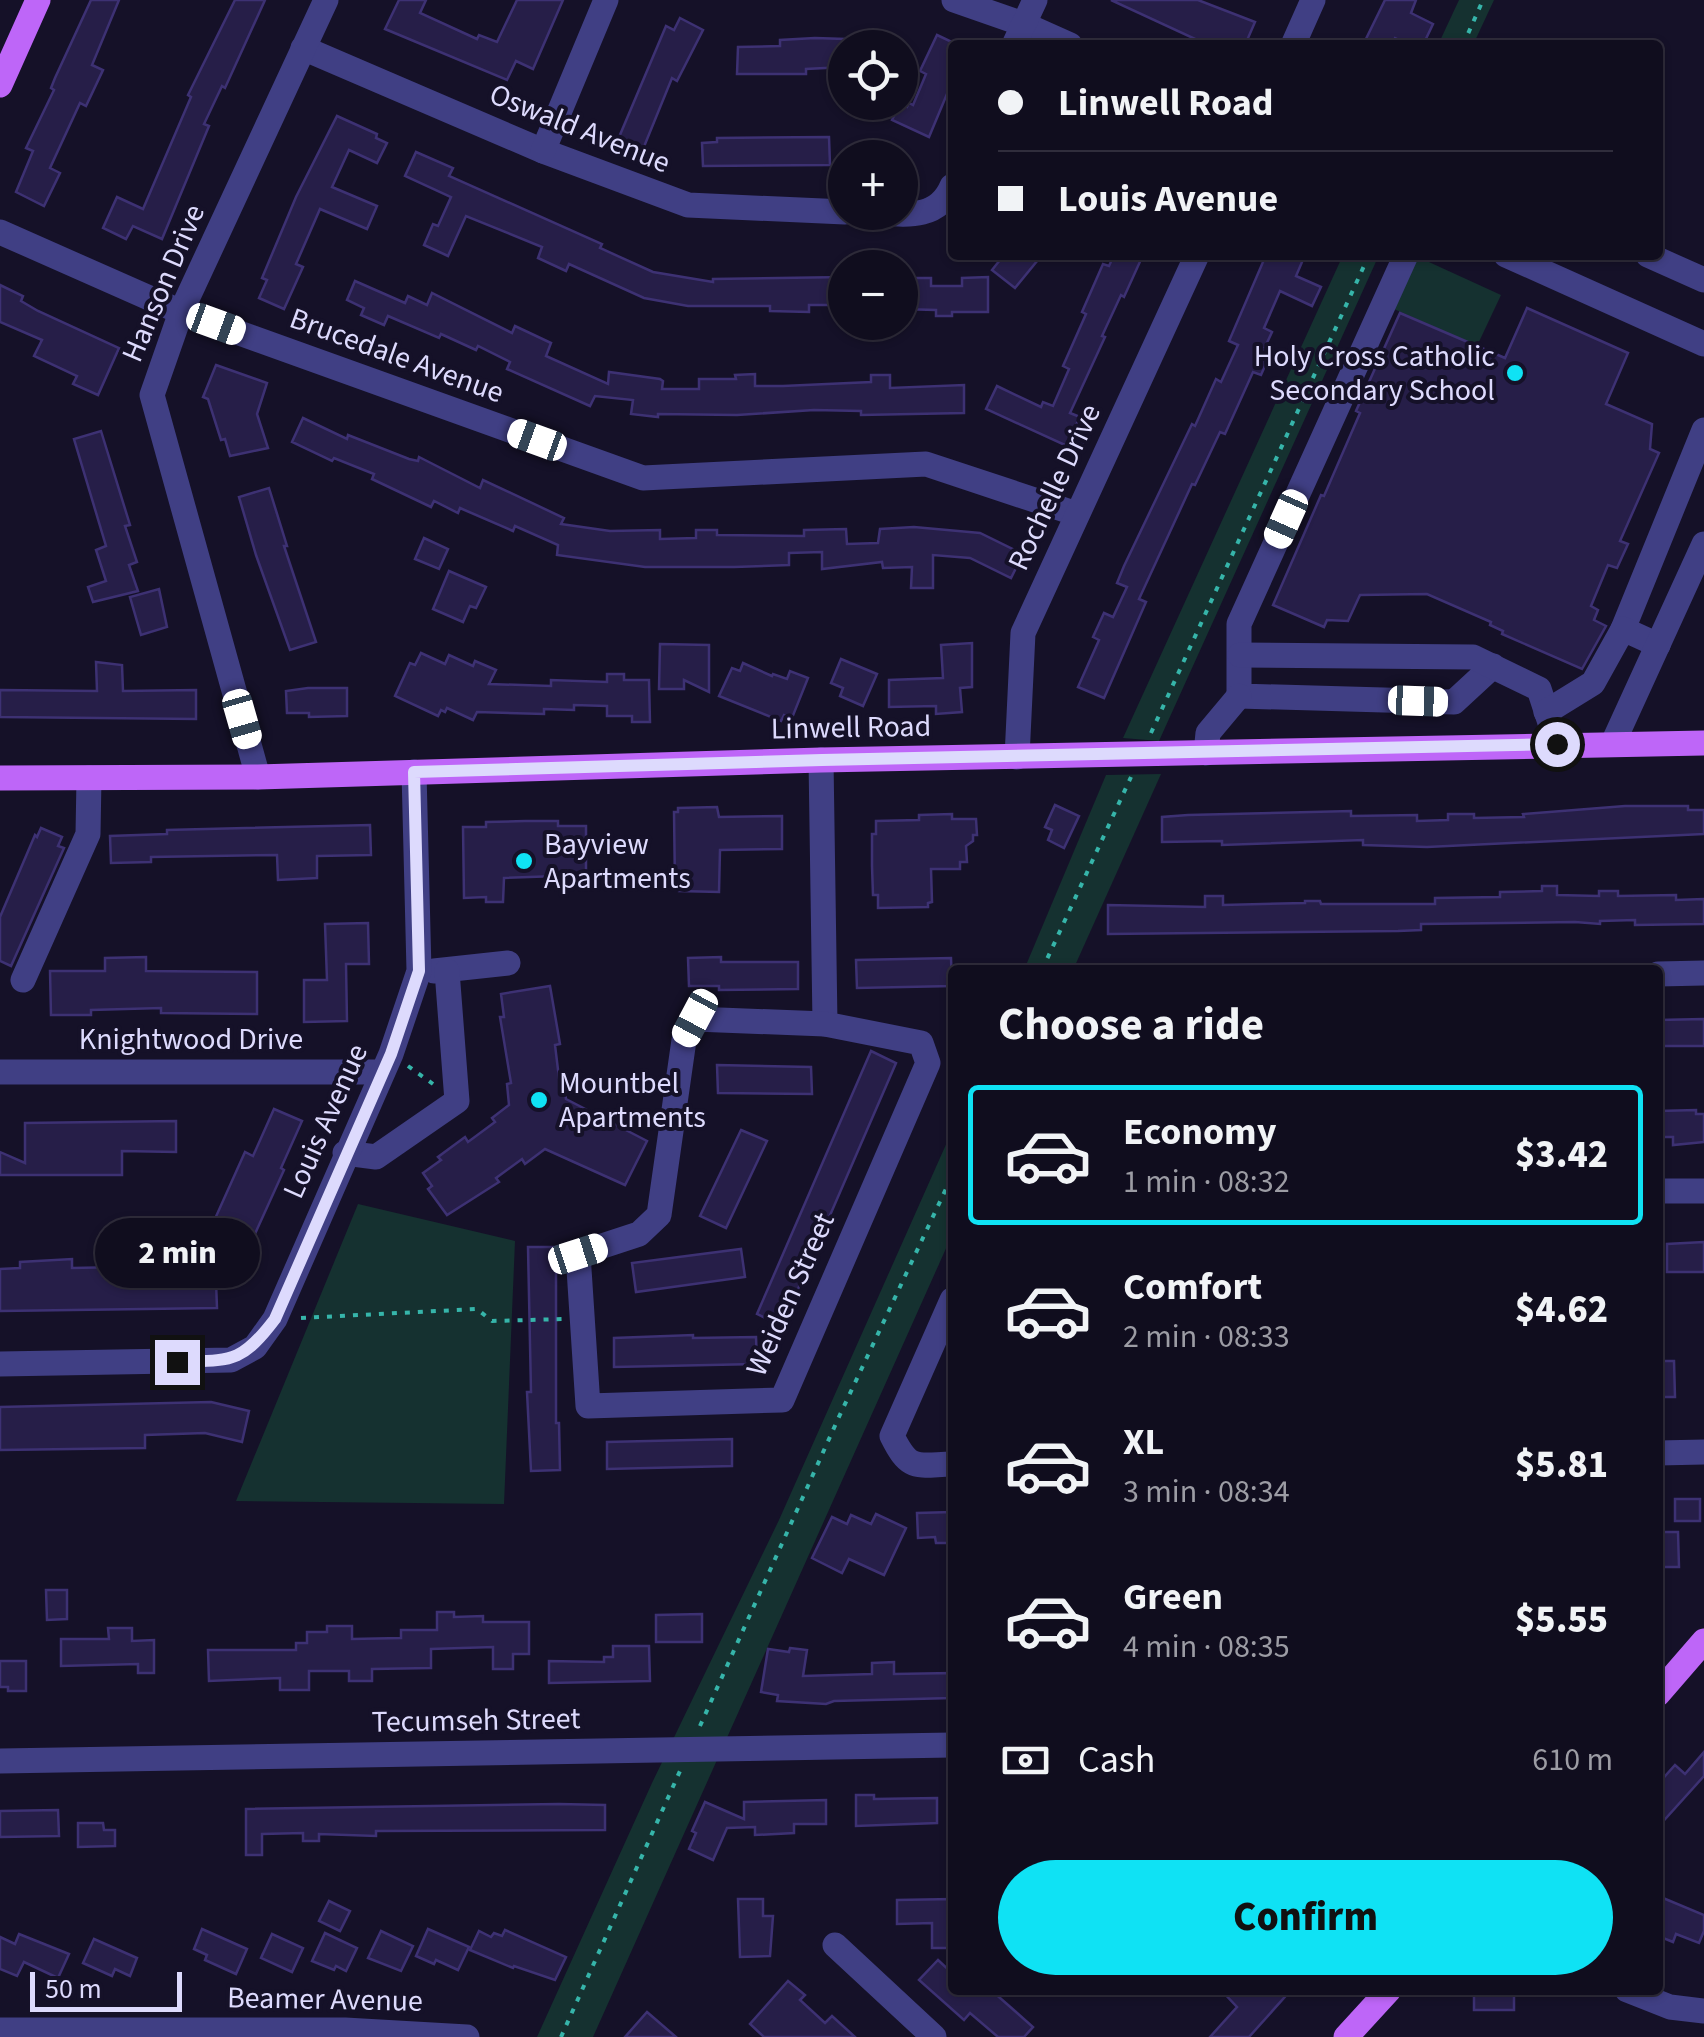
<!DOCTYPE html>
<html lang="en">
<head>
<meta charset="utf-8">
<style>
  body { margin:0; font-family:"Source Sans 3",sans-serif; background:#191627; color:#f1f3f6; height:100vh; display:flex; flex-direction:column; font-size:38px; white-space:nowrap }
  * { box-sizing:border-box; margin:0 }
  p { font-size:32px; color:#9c9ca4 }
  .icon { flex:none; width:55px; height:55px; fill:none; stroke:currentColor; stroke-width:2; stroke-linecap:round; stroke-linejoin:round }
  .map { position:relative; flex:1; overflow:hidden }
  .panel { position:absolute; left:948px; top:965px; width:715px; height:1030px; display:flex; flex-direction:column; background:#100d1e; border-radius:10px; box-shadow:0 2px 8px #0004,0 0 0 2px #302d3c }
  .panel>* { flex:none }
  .hud { position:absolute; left:948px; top:40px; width:715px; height:220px; border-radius:10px; box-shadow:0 2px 8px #0004,0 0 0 2px #302d3c; display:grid; align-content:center; height:220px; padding:0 50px; background:#100d1e }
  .controls { position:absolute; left:828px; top:30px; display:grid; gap:20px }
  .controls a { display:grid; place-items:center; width:90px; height:90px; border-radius:50%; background:#100d1e; box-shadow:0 2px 8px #0004,0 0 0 2px #302d3c; font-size:50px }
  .scale { position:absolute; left:30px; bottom:25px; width:152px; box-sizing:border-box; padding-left:10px; border:5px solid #dddafd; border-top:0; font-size:28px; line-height:35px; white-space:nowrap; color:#dddafd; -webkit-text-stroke:8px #151128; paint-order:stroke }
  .end { position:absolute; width:45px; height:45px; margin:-22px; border:12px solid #dddafd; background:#111; box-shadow:0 0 0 5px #111 }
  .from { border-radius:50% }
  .bubble { position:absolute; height:70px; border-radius:35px; background:#100d1e; box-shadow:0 2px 8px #0004,0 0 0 2px #302d3c; font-size:32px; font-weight:800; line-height:70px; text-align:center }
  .car { position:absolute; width:30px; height:60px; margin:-30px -15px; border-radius:12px; box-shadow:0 0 8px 2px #0007; background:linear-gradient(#fff 24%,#345 0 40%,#fff 0 76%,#345 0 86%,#fff 0) }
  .hud b { display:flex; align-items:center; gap:35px; height:95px; font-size:38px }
  .hud b+b { border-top:2px solid #302d3c }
  .hud i { width:25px; height:25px; background:#f1f3f6 }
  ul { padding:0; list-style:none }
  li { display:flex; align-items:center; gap:30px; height:140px; margin:0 20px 15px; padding:0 30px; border:5px solid transparent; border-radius:10px }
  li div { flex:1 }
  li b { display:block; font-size:38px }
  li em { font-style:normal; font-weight:800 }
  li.on { border-color:#0fe2f4 }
  li>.icon { width:90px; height:90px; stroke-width:1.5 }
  h2 { padding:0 50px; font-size:45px; line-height:120px }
  .pay { display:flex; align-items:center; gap:25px; height:110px; padding:0 50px; font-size:38px }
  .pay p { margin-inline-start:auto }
  .primary-button { display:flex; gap:20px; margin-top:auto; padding:20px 50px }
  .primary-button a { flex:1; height:115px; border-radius:60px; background:#0fe2f4; color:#111; font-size:40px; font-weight:800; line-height:115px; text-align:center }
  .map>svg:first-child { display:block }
  .green { fill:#153130 }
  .building { fill:#261e48; stroke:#3d3173; stroke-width:2.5 }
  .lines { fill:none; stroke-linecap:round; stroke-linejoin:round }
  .path { stroke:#36b5aa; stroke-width:4; stroke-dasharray:5 8; stroke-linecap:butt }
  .minor { stroke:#403f84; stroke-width:25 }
  .major { stroke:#be66f8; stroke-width:25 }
  .route { stroke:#dddafd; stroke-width:12 }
  .poi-dot { fill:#0fe2f4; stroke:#151128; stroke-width:4 }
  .labels { text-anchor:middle; stroke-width:8; stroke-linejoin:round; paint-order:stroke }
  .street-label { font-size:30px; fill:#dddafd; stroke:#151128 }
  .poi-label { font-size:30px; fill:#dddafd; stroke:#151128; text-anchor:start }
</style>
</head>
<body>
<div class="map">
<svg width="1704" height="2037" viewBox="0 0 1704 2037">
  <rect width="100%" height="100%" fill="#151128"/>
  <g class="green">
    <path d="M1459 0H1494L1473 45H1438Z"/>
    <path d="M1343 255H1379L1159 741 1123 738Z"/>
    <path d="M1418 257 1501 295 1477 346 1394 309Z"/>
    <path d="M1161 774 1073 970H1024L1106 775Z"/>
    <path d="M952 1131V1235L593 2037H537L652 1783 779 1520Z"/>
    <path d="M358 1204 515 1241 504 1504 236 1501Z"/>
  </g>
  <g class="building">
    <path d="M91 0H119L92 65 103 70 86 106 80 103 50 168 60 173 44 206 16 192 33 151 26 148 54 90 51 88 55 78Z"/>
    <path d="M235 0H265L225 88 222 86 204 124 209 126 162 239 133 226 126 239 103 228 117 197 143 209 191 97 188 95Z"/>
    <path d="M399 0H426L420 13 477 39 479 35 497 42 517 0H563L533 69 516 61 507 80 385 29Z"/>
    <path d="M1111 0H1198L1255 22 1245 45H1208Z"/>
    <path d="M1385 0H1416L1411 13 1433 24 1423 45H1410L1395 38 1391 45H1363Z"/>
    <path d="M680 18 703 30 677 81 672 78 641 154 617 142 666 26 674 30Z"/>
    <path d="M937 35 952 42V82L929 137 892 120 900 104 907 107 909 103 913 105 926 74 920 71Z"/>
    <path d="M815 38 845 39V67L806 69V74H737L738 47 780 46V40Z"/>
    <path d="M337 116 377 134 376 138 387 143 377 163 349 150 332 187 377 206 367 229 320 209 296 264 303 267 284 309 259 298 267 280 262 278 296 197Z"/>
    <path d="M829 137 830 165 703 166 702 143 717 142V138Z"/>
    <path d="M416 152 453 168 449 176 602 244 600 248 653 272 713 282V279L845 277V305H809V312L770 311V306H688L644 298 569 264 566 271 538 258 542 247 466 216 448 256 424 245 433 224 438 226 451 197 405 176Z"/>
    <path d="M1004 255H1042L1015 288 992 270Z"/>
    <path d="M1114 255H1143L1124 297 1121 295 1102 336 1105 337 1070 413 1080 417 1075 427 1088 432 1081 448 1068 442 1067 446 986 409 997 386 1041 407 1043 402 1053 406 1069 369 1063 366 1086 314 1082 312 1103 264 1109 266Z"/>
    <path d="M1266 255H1305L1296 276 1321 287 1312 306 1280 291 1264 328 1272 332 1265 347 1272 350 1261 375 1253 372 1225 434 1220 432 1195 485 1192 484 1139 599 1146 602 1104 698 1078 687 1099 640 1093 637 1104 613 1113 617 1127 587 1117 583 1124 566 1192 424 1195 426 1216 379 1221 382 1238 345 1229 341Z"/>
    <path d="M988 277V312H952V316H936V310L900 309V278H931V286H962V278Z"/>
    <path d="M355 281 405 303 408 296 427 305 432 293 512 333 515 326 551 343 546 356 608 384 609 372 660 379 663 381 662 389H699V379H736L735 375 755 374V386H783L871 382V375H890V388L964 385V413L861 415V411L814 410 737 415 658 414V417L631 414 633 400 595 396 590 406 507 369 510 362 478 346 476 350 441 334 439 338 388 316 384 325 361 315 364 308 347 300Z"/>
    <path d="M0 285 23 296 21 301 38 311 119 348 98 395 73 384 77 376 34 356 42 340 0 322Z"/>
    <path d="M1527 308 1628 353 1606 404 1652 424 1650 449 1659 453 1620 541 1628 544 1617 568 1608 565 1591 606 1598 610 1594 620 1606 626 1582 669 1502 634 1503 631 1490 625 1491 622 1427 594 1360 595 1348 621 1327 620 1324 627 1273 605 1321 495 1324 496 1360 413 1356 411 1400 313 1505 358Z"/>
    <path d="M216 365 267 383 257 414 268 448 230 456 225 439 221 440 208 399 203 397Z"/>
    <path d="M303 418 347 439 348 435 409 459 418 461 419 457 480 488 483 480 564 518 561 524 610 531 660 530V539L696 538V530H717V535L804 536V530L846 529 847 544 878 543 880 529 914 527 980 533 1023 554 1011 578 970 558 933 555V588H911L912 567 883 568 882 562 822 569V552L789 553V565L734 567H645L557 555 558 545 515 526 513 531 460 508 458 513 434 501 431 507 372 479 374 474 334 458 332 461 292 442Z"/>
    <path d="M101 431 130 525 125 526 137 562 129 565 138 591 93 602 88 587 106 581 96 550 106 546 74 439Z"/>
    <path d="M269 488 287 546H284L316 642 290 650 256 555 239 497Z"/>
    <path d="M424 538 448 549 439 569 415 559Z"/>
    <path d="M449 571 486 587 476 608 470 606 463 622 433 609Z"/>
    <path d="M159 589 167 627 141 635 130 597Z"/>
    <path d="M972 643V687L960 688 962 712 936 714V706L889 707V680L943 678 941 645Z"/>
    <path d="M660 644 709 645V692L684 680V689H659Z"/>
    <path d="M421 653 445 664 449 655 473 666 475 661 496 670 489 684 551 686V680L607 682V674H624V680H649L650 722H632V716H607V706L574 705V710L544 709V714L477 712 473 720 447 708 445 712 441 710 438 716 395 696 410 663 415 665Z"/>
    <path d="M841 659 877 674 863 706 840 696 843 688 831 683Z"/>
    <path d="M96 662 122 665 123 691 196 690V719L0 717V690L97 691Z"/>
    <path d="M743 663 772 676 773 674 787 679 790 671 808 678 792 718 784 715 781 721 719 696 732 668 740 671Z"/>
    <path d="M308 688H347V716L309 717V713H287L286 691Z"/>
    <path d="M1055 805 1079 816 1064 848 1048 840 1052 830 1045 827Z"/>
    <path d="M1625 806H1688V810H1704V834L1427 847 1363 845V840L1222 845V841L1162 842V817L1188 815 1351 811V816L1417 815V821L1448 820V814H1474V818L1524 817 1523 814Z"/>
    <path d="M717 807 719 817 782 816V849L720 850 719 892 679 891V887H675L674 812H678V808Z"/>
    <path d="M952 814V819H976L977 835H973V841L966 846 967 862H960V869H931L932 902 928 903V907L878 908V895H873L872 866V834H876V821L919 820V815Z"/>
    <path d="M525 821H558V826H586V875L504 878 503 902H486V897L464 898 463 827H486V822Z"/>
    <path d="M370 825 371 855 317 856V878L278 880 277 855 151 857V862L111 863 110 836 167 834V830Z"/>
    <path d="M41 828 62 837 58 846 64 848 11 966 0 961V917L35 835 37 837Z"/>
    <path d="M1542 886H1557V895L1599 896V891H1618V896L1676 895V900L1704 899V924L1635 925V920L1600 921V924L1575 922 1421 924V930L1398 931 1108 934V905L1205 907V896H1223V905L1305 903V901H1320L1321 904H1435V898L1500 897V892L1542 891Z"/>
    <path d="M368 923 369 964H346L347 1021 304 1022V980H327L325 924Z"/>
    <path d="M146 957V971L257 972V1014L161 1013V1008L91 1010V1015H51L50 971H105V958Z"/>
    <path d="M721 957V962H798V989L719 990V986H689L688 958Z"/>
    <path d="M951 958 952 986 857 988 856 960Z"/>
    <path d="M550 986 560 1044 555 1045 559 1078H563L566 1099 647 1141 625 1185 545 1149 525 1164 522 1159 496 1178 499 1182 447 1215 428 1189 432 1186 423 1173 441 1160 438 1157 465 1137 468 1142 495 1122 492 1118 509 1105 507 1084 511 1083 500 1017H504L501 994Z"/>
    <path d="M1704 1019V1046H1658V1020Z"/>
    <path d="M871 1051 896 1063 782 1326 757 1314Z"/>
    <path d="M717 1065 811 1067 812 1094 718 1093Z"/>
    <path d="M274 1109 302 1121 281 1168 284 1170 244 1258 205 1241 245 1152 253 1156Z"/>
    <path d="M1696 1110V1114H1704V1142L1673 1145V1137H1658V1111Z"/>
    <path d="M176 1121V1152L122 1151V1175H0V1152L25 1163V1123Z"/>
    <path d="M741 1130 767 1141 726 1228 700 1216Z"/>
    <path d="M1704 1242V1272H1667V1244Z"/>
    <path d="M528 1247H556V1423H559L560 1470 531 1471 527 1392H531Z"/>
    <path d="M741 1249 745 1277 636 1292 632 1263Z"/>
    <path d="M72 1259V1268L224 1265 225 1282H216L217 1308 0 1311V1269L20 1268V1262Z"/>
    <path d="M693 1335V1338L756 1337 757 1364 614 1367V1338Z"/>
    <path d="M1658 1361H1674L1675 1397H1658Z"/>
    <path d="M211 1402 249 1411 242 1442 205 1433 145 1435V1448L0 1450V1407Z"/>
    <path d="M732 1439V1466L607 1469V1442Z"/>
    <rect x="1675" y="1499" width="25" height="22"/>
    <path d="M952 1512V1543H936L935 1537 918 1538 917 1513Z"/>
    <path d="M876 1514 906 1528 884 1575 849 1559 842 1573 812 1558 832 1517 847 1524 851 1515 871 1524Z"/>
    <path d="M1658 1532H1678L1679 1567H1662V1563H1658Z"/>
    <path d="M46 1590H67V1619L47 1620Z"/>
    <path d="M437 1612H454V1617L483 1616V1622H529V1654H513V1669H493V1647L431 1649V1668L372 1669V1681H349V1671H309V1690H280V1678L209 1681 208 1650H296V1643H307V1632H327V1626H352V1639L401 1638V1630H437Z"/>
    <path d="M702 1614V1642H656V1615Z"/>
    <path d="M108 1628H132V1641L154 1640V1673H138V1664L61 1666V1639H109Z"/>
    <path d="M613 1646H649L650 1681 549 1683V1661L604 1662V1657H613Z"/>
    <path d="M790 1648 807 1650 803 1676 872 1674V1663L894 1662V1674L952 1673V1698L834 1701 826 1704 777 1701 778 1695 761 1692 768 1649 789 1652Z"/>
    <path d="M0 1661H26V1691H8V1687H0Z"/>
    <path d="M1704 1752V1776L1658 1827V1784L1675 1765 1685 1774Z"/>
    <path d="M856 1795H874V1799L937 1798V1823L856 1826Z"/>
    <path d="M826 1800V1824H794V1833L755 1835V1827L727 1828 713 1860 689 1849 696 1833 692 1831 705 1802 744 1819V1802Z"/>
    <path d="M559 1804 605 1805V1830L376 1831V1836L319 1834V1841H303V1833L262 1834V1855H246V1809Z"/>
    <path d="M58 1810 59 1836 0 1837V1811Z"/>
    <path d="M78 1823H103L104 1830H115V1846L78 1847Z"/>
    <path d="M1663 1898 1704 1915V1931L1699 1943 1676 1934 1673 1942 1658 1936V1911Z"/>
    <path d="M738 1899H763V1916H773L770 1956 740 1957Z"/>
    <path d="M952 1899V1948H932V1923L897 1924V1900Z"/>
    <path d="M329 1901 350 1911 340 1931 319 1921Z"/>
    <path d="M202 1929 247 1949 236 1974 205 1960 207 1955 194 1949Z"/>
    <path d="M428 1929 469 1947 458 1970 436 1960 434 1964 416 1956Z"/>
    <path d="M505 1930 566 1957 555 1980 514 1966 513 1968 470 1950 479 1931 491 1937 494 1933 502 1936Z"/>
    <path d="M381 1931 413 1946 401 1971 368 1958Z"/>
    <path d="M325 1933 357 1948 346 1971 336 1966 334 1970 312 1961Z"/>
    <path d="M19 1934 69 1954 58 1978 24 1962 17 1976 0 1969V1937L15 1944Z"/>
    <path d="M272 1934 303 1948 292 1972 261 1958Z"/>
    <path d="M94 1939 137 1958 130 1976 115 1969 112 1976 83 1963Z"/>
    <path d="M938 1960 952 1973V1990H991L1033 2027 1024 2037H998L970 2013 964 2020 919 1980Z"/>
    <path d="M788 1981 805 1995 800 2000 825 2023 832 2016 855 2037H764L750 2024Z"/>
    <path d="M1221 1990H1291L1249 2037H1210L1237 2007Z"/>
    <path d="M1474 1990H1497V1995H1514V2010H1474Z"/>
    <path d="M647 2012 676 2037H625Z"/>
  </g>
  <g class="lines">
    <g class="path">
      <path d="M1463 45 1483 0"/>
      <path d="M1151 733 1369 255"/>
      <path d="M1042 970 1131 777"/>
      <path d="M408 1066 433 1084"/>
      <path d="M301 1318 477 1309 492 1321 562 1319"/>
      <path d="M700 1726 838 1419 952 1176"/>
      <path d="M561 2037 680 1771"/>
    </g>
    <g class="minor">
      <path d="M954 0 1023 24 1070 45"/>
      <path d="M1014 45 1035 0"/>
      <path d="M1293 45 1313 0"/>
      <path d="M303 48 543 151 688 205 845 212"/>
      <path d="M543 151 606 0"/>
      <path d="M869 212C902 214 937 222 952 186"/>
      <path d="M0 232 181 312 643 478 926 464 1077 514"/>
      <path d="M1406 255 1239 624V696L1454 702 1493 666"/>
      <path d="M1506 255 1704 344"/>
      <path d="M1648 255 1704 280"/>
      <path d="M1623 629 1704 430"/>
      <path d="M1240 655 1473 657 1539 689 1557 744"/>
      <path d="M1546 712 1593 683 1623 629 1658 645"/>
      <path d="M1613 743 1704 544"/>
      <path d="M1206 753 1208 733 1239 696"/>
      <path d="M1017 757 1023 633 1197 255"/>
      <path d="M821 760 825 1024"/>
      <path d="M258 777 152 395 181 312 326 0"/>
      <path d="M434 971 508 963"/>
      <path d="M1658 974 1704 973"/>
      <path d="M23 980 88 834 89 778"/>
      <path d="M695 1019 825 1024 921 1043 928 1063 782 1400 588 1406 578 1254 639 1234 659 1215 684 1040Z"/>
      <path d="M0 1072H381"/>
      <path d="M345 1153 376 1157 457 1101 447 971"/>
      <path d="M1658 1191H1704"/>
      <path d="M952 1300 892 1436C910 1472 916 1465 952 1464"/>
      <path d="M0 1364 231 1360 255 1347 275 1319 391 1054 419 971 414 772"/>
      <path d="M1658 1453 1704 1452"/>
      <path d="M0 1761 952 1745"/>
      <path d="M835 1945 934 2037"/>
      <path d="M1627 1990 1670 2007 1704 2011"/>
      <path d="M0 2030H345L467 2037"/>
    </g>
    <g class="major">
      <path d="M0 85 38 0"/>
      <path d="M0 778 258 777 821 760 1704 743"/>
      <path d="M1658 1694 1704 1641"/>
      <path d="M1346 2037 1389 1990"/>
    </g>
  </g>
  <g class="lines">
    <path class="route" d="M177 1362C231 1360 241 1364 275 1319L391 1054 419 971 414 772 822 760 1557 744"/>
  </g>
  <g class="poi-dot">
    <circle cx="1515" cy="373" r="10"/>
    <circle cx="524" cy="861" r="10"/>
    <circle cx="539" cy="1100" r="10"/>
  </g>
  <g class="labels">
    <g class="street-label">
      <text transform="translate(580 128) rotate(22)" y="10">Oswald Avenue</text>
      <text transform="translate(163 283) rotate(-67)" y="10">Hanson Drive</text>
      <text transform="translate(397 355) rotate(20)" y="10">Brucedale Avenue</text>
      <text transform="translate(1054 487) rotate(-65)" y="10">Rochelle Drive</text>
      <text transform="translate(851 727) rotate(-1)" y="10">Linwell Road</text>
      <text x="191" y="1049">Knightwood Drive</text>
      <text transform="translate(325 1121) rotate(-66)" y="10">Louis Avenue</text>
      <text transform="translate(790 1294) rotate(-66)" y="10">Weiden Street</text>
      <text transform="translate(476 1720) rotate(-1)" y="10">Tecumseh Street</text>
      <text transform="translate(325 1999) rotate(1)" y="10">Beamer Avenue</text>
    </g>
    <g class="poi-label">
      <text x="1495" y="366" text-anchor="end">Holy Cross Catholic<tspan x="1495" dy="34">Secondary School</tspan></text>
      <text x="544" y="854">Bayview<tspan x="544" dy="34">Apartments</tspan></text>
      <text x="559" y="1093">Mountbel<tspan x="559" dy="34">Apartments</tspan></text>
    </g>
  </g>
</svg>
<div class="controls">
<a><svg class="icon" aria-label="locate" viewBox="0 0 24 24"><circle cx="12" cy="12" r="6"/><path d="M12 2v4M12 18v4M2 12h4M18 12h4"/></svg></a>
<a>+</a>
<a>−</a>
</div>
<div class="scale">50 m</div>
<i class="end from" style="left:1557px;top:744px"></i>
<i class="end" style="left:177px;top:1362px"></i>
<div class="bubble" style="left:95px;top:1218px;width:165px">2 min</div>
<i class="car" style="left:216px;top:324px;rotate:110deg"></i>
<i class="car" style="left:537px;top:440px;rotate:290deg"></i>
<i class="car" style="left:1286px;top:519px;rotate:204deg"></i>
<i class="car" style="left:1418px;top:701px;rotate:92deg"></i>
<i class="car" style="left:242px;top:719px;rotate:164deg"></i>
<i class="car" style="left:695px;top:1018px;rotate:208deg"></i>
<i class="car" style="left:578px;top:1254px;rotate:72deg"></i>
<div class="hud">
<b><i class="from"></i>Linwell Road</b>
<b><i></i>Louis Avenue</b>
</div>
<section class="panel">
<h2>Choose a ride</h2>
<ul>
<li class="on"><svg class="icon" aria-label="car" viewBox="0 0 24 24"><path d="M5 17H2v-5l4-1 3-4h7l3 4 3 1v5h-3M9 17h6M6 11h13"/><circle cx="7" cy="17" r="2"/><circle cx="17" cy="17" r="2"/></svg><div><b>Economy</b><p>1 min · 08:32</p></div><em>$3.42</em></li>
<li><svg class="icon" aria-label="car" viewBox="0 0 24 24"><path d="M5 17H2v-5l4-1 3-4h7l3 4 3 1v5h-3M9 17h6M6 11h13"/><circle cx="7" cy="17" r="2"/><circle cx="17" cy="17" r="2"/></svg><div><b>Comfort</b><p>2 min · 08:33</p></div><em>$4.62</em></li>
<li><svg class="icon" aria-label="car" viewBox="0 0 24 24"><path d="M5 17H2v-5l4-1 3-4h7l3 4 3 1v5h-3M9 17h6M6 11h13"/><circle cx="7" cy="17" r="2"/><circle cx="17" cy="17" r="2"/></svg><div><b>XL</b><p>3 min · 08:34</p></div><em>$5.81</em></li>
<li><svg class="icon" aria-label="car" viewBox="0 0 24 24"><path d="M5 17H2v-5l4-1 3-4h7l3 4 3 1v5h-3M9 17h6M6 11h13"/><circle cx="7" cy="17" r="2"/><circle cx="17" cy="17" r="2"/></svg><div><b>Green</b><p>4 min · 08:35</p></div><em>$5.55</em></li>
</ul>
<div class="pay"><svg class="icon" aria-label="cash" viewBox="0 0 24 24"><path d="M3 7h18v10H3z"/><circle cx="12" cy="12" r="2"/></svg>Cash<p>610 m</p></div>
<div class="primary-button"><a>Confirm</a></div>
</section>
</div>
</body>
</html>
